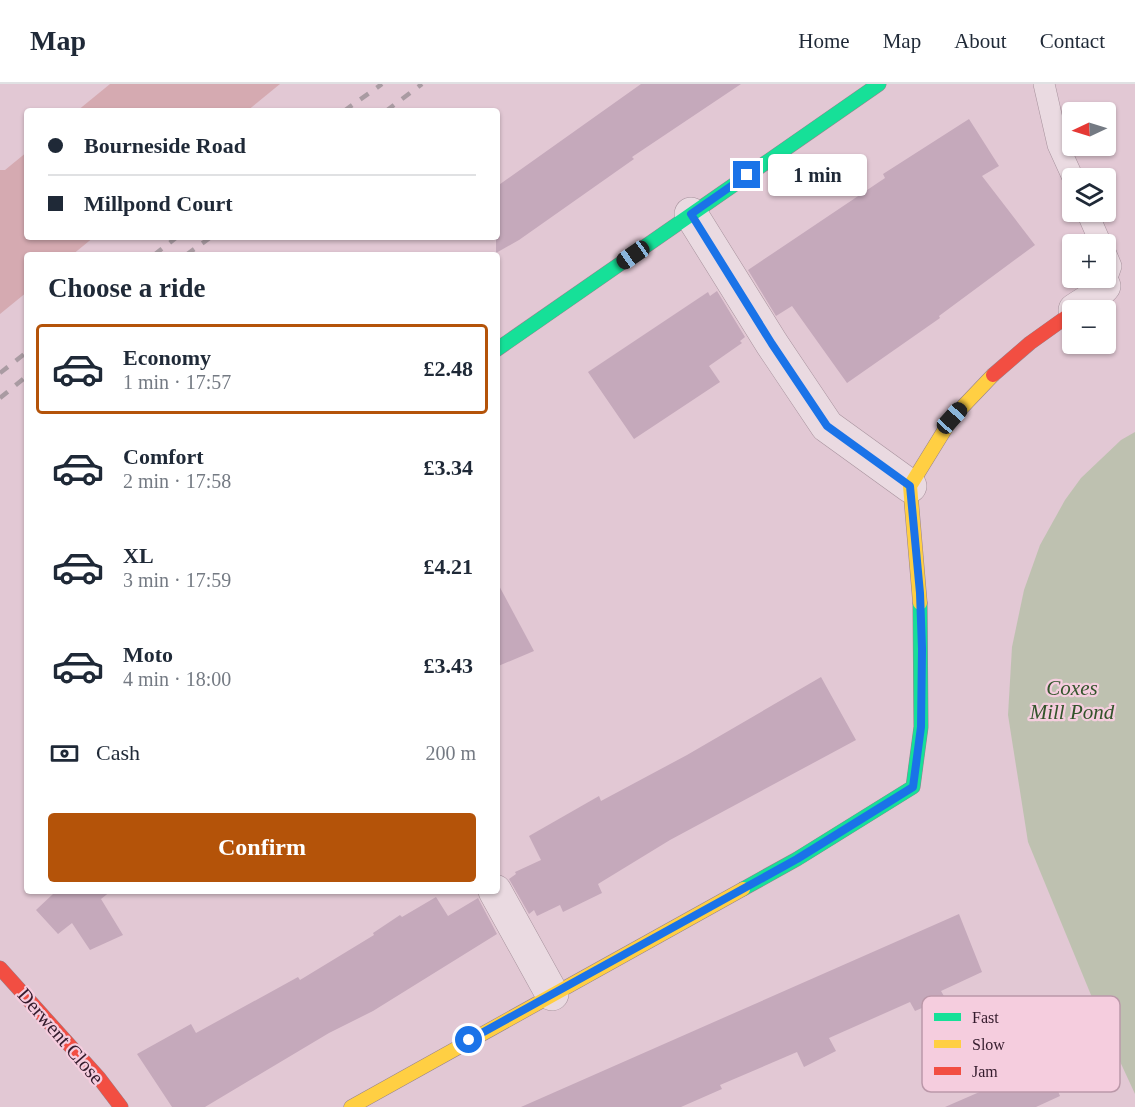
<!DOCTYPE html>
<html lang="en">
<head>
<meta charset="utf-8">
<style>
  body { margin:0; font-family:"Times New Roman",serif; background:#f2f2f3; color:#1f2937; height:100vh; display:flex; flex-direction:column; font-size:22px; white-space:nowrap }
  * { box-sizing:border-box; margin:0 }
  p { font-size:20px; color:#747a83 }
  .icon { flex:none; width:33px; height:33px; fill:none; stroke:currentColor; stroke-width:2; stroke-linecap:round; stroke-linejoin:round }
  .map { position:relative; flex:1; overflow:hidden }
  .side { position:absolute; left:24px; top:168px; width:476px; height:642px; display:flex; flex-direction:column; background:#fff; border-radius:6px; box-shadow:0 2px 4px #0004 }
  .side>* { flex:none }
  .guide { position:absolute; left:24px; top:24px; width:476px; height:132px; border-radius:6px; box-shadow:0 2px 4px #0004; display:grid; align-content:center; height:132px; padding:0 24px; background:#fff }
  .needle { width:39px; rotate:266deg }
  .controls { position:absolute; left:1062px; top:18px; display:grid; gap:12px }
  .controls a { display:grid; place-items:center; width:54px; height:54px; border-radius:6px; background:#fff; box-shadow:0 2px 4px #0004; font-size:30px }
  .end { position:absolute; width:27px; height:27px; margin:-14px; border:8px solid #1a73e8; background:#fff; box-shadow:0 0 0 3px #fff }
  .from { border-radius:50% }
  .bubble { position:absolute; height:42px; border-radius:6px; background:#fff; box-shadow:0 2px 4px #0004; font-size:20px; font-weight:600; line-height:42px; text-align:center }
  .car { position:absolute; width:18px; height:36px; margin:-18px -9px; border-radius:8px; box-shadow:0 0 4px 2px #0007; background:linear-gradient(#222 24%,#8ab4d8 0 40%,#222 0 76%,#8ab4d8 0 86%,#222 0) }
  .guide b { display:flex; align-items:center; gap:21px; height:57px; font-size:22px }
  .guide b+b { border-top:2px solid #e0e1e3 }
  .guide i { width:15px; height:15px; background:#1f2937 }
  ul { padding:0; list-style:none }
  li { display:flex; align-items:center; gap:18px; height:90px; margin:0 12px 9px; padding:0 12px; border:3px solid transparent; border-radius:6px }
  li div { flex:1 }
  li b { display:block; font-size:22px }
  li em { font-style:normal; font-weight:600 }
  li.current { border-color:#b45309 }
  li>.icon { width:54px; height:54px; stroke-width:1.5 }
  h2 { padding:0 24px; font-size:27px; line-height:72px }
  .pay { display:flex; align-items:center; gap:15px; height:66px; padding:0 24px; font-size:22px }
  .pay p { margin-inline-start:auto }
  .action { display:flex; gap:12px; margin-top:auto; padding:12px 24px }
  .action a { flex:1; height:69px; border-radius:6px; background:#b45309; color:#fff; font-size:24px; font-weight:600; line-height:69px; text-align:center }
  header { display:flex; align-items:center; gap:36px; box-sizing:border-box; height:84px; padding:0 30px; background:#fff; border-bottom:2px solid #e0e1e3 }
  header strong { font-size:28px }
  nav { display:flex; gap:33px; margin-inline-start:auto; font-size:21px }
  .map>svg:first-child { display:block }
  .green { fill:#d5aab1 }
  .water { fill:#bec1b0 }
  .building { fill:#c5a9bb }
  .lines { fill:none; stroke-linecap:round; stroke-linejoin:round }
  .lane-casing { stroke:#a7929d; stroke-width:22 }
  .street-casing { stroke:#a7929d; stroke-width:34 }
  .fast-casing { stroke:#96828c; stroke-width:15 }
  .slow-casing { stroke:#96828c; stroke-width:15 }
  .jam-casing { stroke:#96828c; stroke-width:15 }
  .lane { stroke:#eadae1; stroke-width:21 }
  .street { stroke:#eadae1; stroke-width:33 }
  .fast { stroke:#16e098; stroke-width:14 }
  .slow { stroke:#ffcf43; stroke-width:14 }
  .jam { stroke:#f24e42; stroke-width:14 }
  .rail { stroke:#a99ba2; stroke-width:4.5; stroke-dasharray:10 10; stroke-linecap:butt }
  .route { stroke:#1a73e8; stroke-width:8 }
  .labels { text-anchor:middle; stroke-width:4.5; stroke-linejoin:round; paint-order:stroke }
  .street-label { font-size:20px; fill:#341b2c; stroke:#f5cdde }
  .water-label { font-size:21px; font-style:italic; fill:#33542b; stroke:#f5cdde }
  .key { fill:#f5cdde; stroke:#bb98a9; stroke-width:1.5 }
  .key-label { font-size:16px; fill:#341b2c }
</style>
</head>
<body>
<header>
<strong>Map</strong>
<nav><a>Home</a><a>Map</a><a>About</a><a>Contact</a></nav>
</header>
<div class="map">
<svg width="1135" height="1023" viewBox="0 0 1135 1023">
  <rect width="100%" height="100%" fill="#e2c8d4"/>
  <g class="green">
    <path d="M110 0H280L247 27H77Z"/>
    <path d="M27 68V153H94L72 171H27V208L0 230V86H5Z"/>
  </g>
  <path class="water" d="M1135 348V1010L1105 945 1028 758 1008 631 1012 563 1024 506 1040 461 1065 416 1081 394 1121 356Z"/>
  <g class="building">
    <path d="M641 0H741L632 73 634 75 519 156 496 169V103Z"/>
    <path d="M969 35 999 82 982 92 1035 161 939 232 940 234 847 299 792 222 776 232 748 186 885 94 883 90Z"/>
    <path d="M717 207 745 253 740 257 742 259 709 282 720 298 634 355 588 288 708 208 710 212Z"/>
    <path d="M496 496 534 567 496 583Z"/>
    <path d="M821 593 856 656 670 756 598 800 602 809 563 828 560 821 537 832 534 826 529 830 509 795 516 790 515 788 541 776 529 752 599 712 601 717 687 671Z"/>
    <path d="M52 807H111L101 815 123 851 90 866 72 839 58 850 36 826 53 810Z"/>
    <path d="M436 813 448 832 478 814 497 850 373 927 329 949 205 1023H172L137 970 191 940 196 949 298 893 300 896 374 851 373 849 400 831 402 833Z"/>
    <path d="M959 830 982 888 941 907 945 914 915 927 910 918 829 954 836 967 804 983 797 968 720 1001 722 1005 681 1023H521Z"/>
    <path d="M1046 979 1060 1012 1036 1023H945Z"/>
  </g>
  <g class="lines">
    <defs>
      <g id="lane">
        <path d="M1044 0 1058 61 1073 94"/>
        <path d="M1087 128 1101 160"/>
        <path d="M1104 202 1111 182 1106 170"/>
      </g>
      <g id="street">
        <path d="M691 130 772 260 827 342 910 402"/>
        <path d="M1075 226 1089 217 1104 202"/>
        <path d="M495 807 552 910"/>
      </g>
      <g id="fast">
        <path d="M496 266 879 0"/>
        <path d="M743 805 797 775 913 703 921 643 920 519"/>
      </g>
      <g id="slow">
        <path d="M920 519 910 402 952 334 993 291"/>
        <path d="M351 1023 743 805"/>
      </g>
      <g id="jam">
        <path d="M993 291 1030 259 1072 229"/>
        <path d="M0 884 99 994 121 1023"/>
      </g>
    </defs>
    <use href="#lane" class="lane-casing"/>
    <use href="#street" class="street-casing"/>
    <use href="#fast" class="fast-casing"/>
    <use href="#slow" class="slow-casing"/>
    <use href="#jam" class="jam-casing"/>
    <use href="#lane" class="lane"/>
    <use href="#street" class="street"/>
    <use href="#fast" class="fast"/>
    <use href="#slow" class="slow"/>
    <use href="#jam" class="jam"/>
    <g class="rail">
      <path d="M344 27 382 0"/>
      <path d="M386 27 422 0"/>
      <path d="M154 171 177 153"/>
      <path d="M186 171 211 153"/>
      <path d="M0 289 27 268"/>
      <path d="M0 314 27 292"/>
    </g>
  </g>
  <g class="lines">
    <path class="route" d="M469 956 797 775 913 703 921 643 922 565 920 509 910 402 827 342 772 260 691 130 747 91"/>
  </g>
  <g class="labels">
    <g class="street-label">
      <text transform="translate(61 952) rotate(49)" y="7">Derwent Close</text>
    </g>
    <g class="water-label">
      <text x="1072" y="611">Coxes<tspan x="1072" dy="24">Mill Pond</tspan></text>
    </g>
  </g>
  <rect x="922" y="912" width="198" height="96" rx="9" class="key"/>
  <rect x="934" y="929" width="27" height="8" fill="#16e098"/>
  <rect x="934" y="956" width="27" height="8" fill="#ffcf43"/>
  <rect x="934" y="983" width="27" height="8" fill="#f24e42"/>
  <g class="key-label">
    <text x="972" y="939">Fast</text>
    <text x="972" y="966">Slow</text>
    <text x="972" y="993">Jam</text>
  </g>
</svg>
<div class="controls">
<a><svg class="needle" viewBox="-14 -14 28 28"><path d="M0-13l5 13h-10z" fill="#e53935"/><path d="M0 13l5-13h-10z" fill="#747a83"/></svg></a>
<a><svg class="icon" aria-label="layers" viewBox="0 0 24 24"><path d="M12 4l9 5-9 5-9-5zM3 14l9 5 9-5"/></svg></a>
<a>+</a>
<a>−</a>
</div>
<i class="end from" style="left:469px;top:956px"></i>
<i class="end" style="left:747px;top:91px"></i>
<div class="bubble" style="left:768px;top:70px;width:99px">1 min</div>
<i class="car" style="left:633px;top:171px;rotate:235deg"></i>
<i class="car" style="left:952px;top:334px;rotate:42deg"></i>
<div class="guide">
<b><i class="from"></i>Bourneside Road</b>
<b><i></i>Millpond Court</b>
</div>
<section class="side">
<h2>Choose a ride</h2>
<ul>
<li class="current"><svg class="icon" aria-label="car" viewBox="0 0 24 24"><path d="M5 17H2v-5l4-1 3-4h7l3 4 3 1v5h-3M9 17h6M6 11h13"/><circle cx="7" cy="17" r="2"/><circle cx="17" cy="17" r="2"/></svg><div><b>Economy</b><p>1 min · 17:57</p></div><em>£2.48</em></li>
<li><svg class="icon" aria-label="car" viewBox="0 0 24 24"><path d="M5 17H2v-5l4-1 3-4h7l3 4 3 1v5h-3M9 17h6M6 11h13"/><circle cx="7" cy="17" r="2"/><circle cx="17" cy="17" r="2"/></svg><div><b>Comfort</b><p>2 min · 17:58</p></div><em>£3.34</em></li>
<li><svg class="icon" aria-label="car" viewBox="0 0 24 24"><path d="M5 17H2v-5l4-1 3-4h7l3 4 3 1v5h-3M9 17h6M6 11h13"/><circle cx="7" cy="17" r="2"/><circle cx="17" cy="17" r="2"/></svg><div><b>XL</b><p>3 min · 17:59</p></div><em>£4.21</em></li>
<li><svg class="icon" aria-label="car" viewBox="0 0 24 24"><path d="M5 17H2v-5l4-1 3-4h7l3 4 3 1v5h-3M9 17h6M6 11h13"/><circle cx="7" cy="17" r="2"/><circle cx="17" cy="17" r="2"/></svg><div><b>Moto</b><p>4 min · 18:00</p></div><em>£3.43</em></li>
</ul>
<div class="pay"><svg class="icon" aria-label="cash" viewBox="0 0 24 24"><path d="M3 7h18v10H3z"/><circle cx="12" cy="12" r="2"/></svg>Cash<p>200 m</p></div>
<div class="action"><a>Confirm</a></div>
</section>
</div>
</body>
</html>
